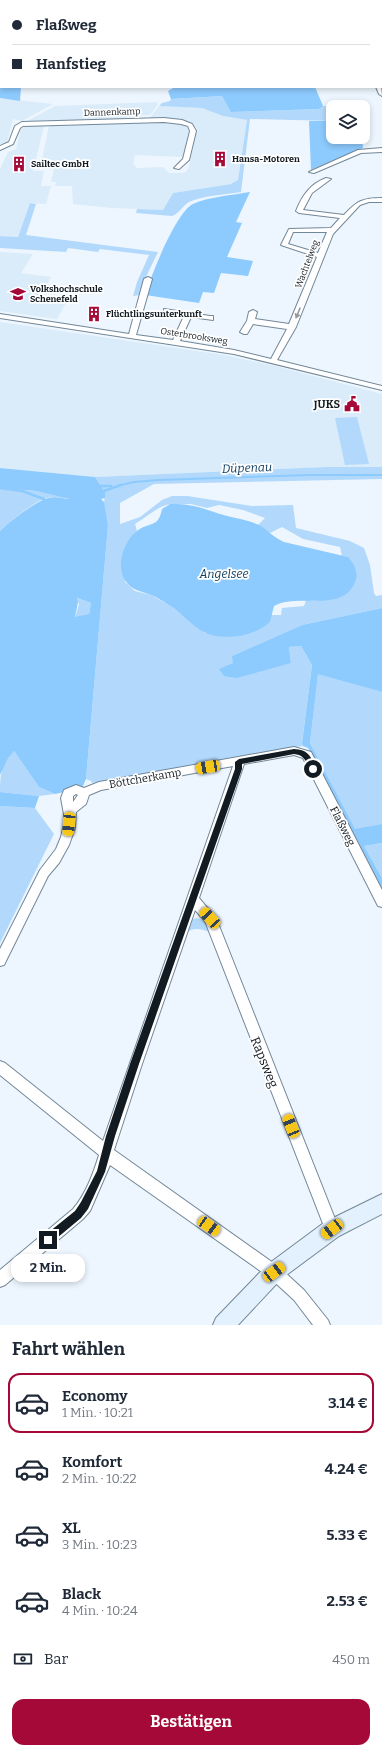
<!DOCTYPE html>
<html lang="de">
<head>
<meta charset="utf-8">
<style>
  body { margin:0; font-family:Bitter,serif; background:#f2f2f3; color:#1f2937; height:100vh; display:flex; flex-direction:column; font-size:15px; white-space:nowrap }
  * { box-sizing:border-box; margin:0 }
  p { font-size:13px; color:#747a83 }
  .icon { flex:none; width:22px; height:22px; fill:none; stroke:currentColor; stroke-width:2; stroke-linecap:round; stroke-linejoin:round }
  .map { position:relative; height:1325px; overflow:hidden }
  .sheet { display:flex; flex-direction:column; background:#fff; flex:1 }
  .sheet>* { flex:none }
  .top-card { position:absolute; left:0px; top:0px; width:382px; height:88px; box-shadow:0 2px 6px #0003; display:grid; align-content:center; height:88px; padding:0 12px; background:#fff }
  .tools { position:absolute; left:326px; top:100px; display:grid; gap:8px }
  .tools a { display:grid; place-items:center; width:44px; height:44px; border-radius:8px; background:#fff; box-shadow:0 2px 6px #0003; font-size:20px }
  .end { position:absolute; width:18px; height:18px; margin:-9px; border:5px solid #131b22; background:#fff; box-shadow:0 0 0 2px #fff }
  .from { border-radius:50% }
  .bubble { position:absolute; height:28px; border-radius:12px; background:#fff; box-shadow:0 2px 6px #0003; font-size:13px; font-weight:700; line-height:28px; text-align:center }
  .car { position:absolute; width:12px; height:24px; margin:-12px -6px; border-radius:5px; box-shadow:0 0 3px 1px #0007; background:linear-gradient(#f5c518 24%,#345 0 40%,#f5c518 0 76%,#345 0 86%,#f5c518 0) }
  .top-card b { display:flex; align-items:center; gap:14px; height:38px; font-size:15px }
  .top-card b+b { border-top:1px solid #e0e1e3 }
  .top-card i { width:10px; height:10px; background:#1f2937 }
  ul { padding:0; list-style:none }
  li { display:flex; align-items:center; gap:12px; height:60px; margin:0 8px 6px; padding:0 4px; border:2px solid transparent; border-radius:12px }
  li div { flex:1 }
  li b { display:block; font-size:15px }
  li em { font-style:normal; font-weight:700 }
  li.selected { border-color:#a50937 }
  li>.icon { width:36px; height:36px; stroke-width:1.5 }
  h2 { padding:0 12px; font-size:18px; line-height:48px }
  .pay { display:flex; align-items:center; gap:10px; height:44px; padding:0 12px; font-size:15px }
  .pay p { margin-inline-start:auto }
  .primary-button { display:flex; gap:8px; margin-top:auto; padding:8px 12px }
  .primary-button a { flex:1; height:46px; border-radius:12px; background:#a50937; color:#fff; font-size:16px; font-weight:700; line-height:46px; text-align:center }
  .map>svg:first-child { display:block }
  .built { fill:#daebfa }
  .green { fill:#b2d9fb; fill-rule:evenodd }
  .forest { fill:#8dcafe; fill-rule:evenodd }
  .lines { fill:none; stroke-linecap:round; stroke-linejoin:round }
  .stream-far1 { stroke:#8dcafe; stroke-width:2 }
  .stream { stroke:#8dcafe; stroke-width:2.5 }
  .street-casing { stroke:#728798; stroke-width:2 }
  .secondary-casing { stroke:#728798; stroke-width:2 }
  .street { fill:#fff; fill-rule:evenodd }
  .secondary { fill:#e2f1fd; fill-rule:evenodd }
  .oneway { fill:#95989c }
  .route { fill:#131b22 }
  .labels { text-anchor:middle; stroke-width:3.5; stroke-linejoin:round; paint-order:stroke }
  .far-street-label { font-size:9px; fill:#131b22; stroke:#fff }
  .far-poi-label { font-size:9px; font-weight:bold; fill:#131b22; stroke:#fff; text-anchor:start }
  .poi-label { font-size:11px; font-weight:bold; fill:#131b22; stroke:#fff; text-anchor:end }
  .street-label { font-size:11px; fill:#131b22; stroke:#fff }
  .water-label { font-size:12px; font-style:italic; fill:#103e60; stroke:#fff }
  .near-street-label { font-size:13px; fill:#131b22; stroke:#fff }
</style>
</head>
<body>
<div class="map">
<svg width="382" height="1325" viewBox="0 0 382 1325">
  <rect width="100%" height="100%" fill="#edf6fe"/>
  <g class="built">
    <path d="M0 98 53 104 22 121 13 119 7 143 0 144Z"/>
    <path d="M156 102 158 104 150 115 131 116 122 119 27 121 55 106Z"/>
    <path d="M159 106 202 108 223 116 247 120 238 180 236 183 173 193 163 210 112 208 73 204 72 186H55L56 182H51L54 169H40L49 126 168 122 183 125 189 129 183 157 135 155 133 165 136 166V168L163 167 169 173H181L186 172 189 167 197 129 194 124 186 121 149 119Z"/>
    <path d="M27 126H44L33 171H44L41 186H51L46 204 30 203 18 237 0 236V169L8 152 16 149 21 129Z"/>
    <path d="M0 252 33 254 21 273 51 277 40 297 67 301 57 319 0 311Z"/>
    <path d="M0 322 224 355 279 367 382 394V467H326L95 477 0 468Z"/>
  </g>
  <g class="green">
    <path d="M222 96 232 112 319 109 323 106H337V107H333V121L250 119 241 192C225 195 204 195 189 202 182 206 180 213 172 216L136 213 137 209 163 210 173 193 231 184 238 180 247 120 223 116 202 108 159 106 162 103 170 101 171 99Z"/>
    <path d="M30 203 36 204 26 235 158 252 145 279 140 295 133 296 137 282 149 255 100 249 98 252 68 248 66 252 0 248V236L18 237Z"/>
    <path d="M357 417 369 464 345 465 335 418Z"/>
    <path d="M326 467H382V479L154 484 120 503V524L140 517 162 500 172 496H187L252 506 293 505 296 528 350 541 364 548 370 565 374 593 376 596 382 595V608L302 625 232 656 291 663 289 647 301 646 312 665 302 742 303 746 92 783 91 781 86 779 108 525 104 504 105 492 95 477ZM170 504H191L207 508 219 505 243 510 265 518 258 525 270 533 282 527 303 539 340 547 342 556 348 557 317 601 306 600 304 606 282 608 281 615H271L270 622 205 633 171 606 151 595 135 591 125 582 126 545 137 531 135 524C147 517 156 507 170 504Z"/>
    <path d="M0 488 36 491 73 499C64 499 56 496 47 498 36 500 9 522 0 531Z"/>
    <path d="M76 598 91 603 89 614 75 618 79 604Z"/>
    <path d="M318 673 382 692V824L355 830 310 743Z"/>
    <path d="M14 751 39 787 55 794 39 796 0 792C0 777 1 760 14 751Z"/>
    <path d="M0 806 35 808 54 834 0 943Z"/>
    <path d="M382 843V878L364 846Z"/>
    <path d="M196 918C206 920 207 924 211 933 200 928 193 927 184 934L191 920Z"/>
  </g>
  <g class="forest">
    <path d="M0 56 1 87H21L20 101 0 98Z"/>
    <path d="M175 87H315L323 106 319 109 231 112 222 96 171 99 168 91Z"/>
    <path d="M309 121H333V137H362L363 148 311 170Z"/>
    <path d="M250 192 236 222 242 223 227 257 253 261 248 276 221 273 214 293 203 292 199 303 145 295C151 276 176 212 193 204 208 197 233 195 250 192Z"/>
    <path d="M0 468 95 477 105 492V498L101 499 104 502 108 525 86 779 82 788 55 794 39 787 14 751 8 758 0 775V531C9 522 37 500 49 498 56 496 63 499 70 499L36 491 0 488ZM77 598 91 603 89 614 75 617 78 602Z"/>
    <path d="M170 504C192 504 199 507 220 514 233 518 246 519 259 525 268 530 274 538 284 542L348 557C354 564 359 573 355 582 342 614 298 592 274 606L270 622C255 636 225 641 206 633 195 629 181 612 169 605 164 602 157 597 151 595 141 591 134 591 127 583 123 579 121 571 121 566 120 555 128 537 137 531 150 521 158 529 162 509Z"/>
    <path d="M382 608V692L318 674 310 743 355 829 382 824V843L364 846 382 878V890L308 748 303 746 302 743 312 665 301 646 289 647 291 663 237 678 224 676 219 669 233 663 232 656 302 625Z"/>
    <path d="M0 792 39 796 35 808 0 806Z"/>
  </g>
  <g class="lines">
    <g class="stream-far1">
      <path d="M0 473 78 485"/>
      <path d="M117 486 134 482 158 480 310 475H382"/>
    </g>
    <g class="stream">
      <path d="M76 485H78"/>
      <path d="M86 486H111"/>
      <path d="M0 488 22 491 44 499"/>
      <path d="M104 491 121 485"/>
      <path d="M45 742 65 791"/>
    </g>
    <defs>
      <g id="street">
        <path d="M266 0H272L265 1Z"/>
        <rect x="381" y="43" width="1" height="4"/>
        <rect x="381" y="62" width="1" height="4"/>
        <path d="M381 86 382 96 379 94 376 87Z"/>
        <path d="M164 118 182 120 192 124 196 131 189 160 179 169 174 168 183 159 190 131 188 126 181 124 164 122 23 126 20 128 13 144 0 150V146L9 142 15 126 22 122Z"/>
        <path d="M382 148V152L361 153 314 173 309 172 358 150Z"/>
        <path d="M326 178 331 179 312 193 303 210 344 215C357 201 362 198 382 198V202H369L360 205 333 234 296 327 277 360 382 386V390L234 354 0 318V314L129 334 144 279 148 277 152 279 136 335 173 340 184 316 164 313V309L210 316H213V320L191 317 180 341 234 350 271 359 287 329 253 324 247 334H244L240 332 247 321 249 312 253 310 257 312 255 319 289 324 317 257 281 245 289 229 331 228 340 218 299 213 296 211C302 196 310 184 326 178ZM293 232H327L318 253 288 244Z"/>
        <path d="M294 747 311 752 382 890V907L378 906 303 758 294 755 244 764 199 898 216 918 339 1229 337 1234 332 1236 327 1234 205 921 195 910 142 1064 114 1150 279 1267 304 1290 328 1320 330 1325H313L294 1300 269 1277 110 1165 90 1211 83 1219 5 1285 0 1287V1270L73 1209C86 1194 93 1174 99 1155L0 1075V1061L5 1063 103 1141 233 766 101 790 89 795 86 804 76 812 75 828 69 845 59 863 48 876 4 965 0 966V949L40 870 56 849 61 837 65 820 61 798 64 790 76 785 84 788 99 782ZM76 794 78 795 73 802V796Z"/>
      </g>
      <g id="secondary">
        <rect x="381" y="24" width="1" height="4"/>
        <rect x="0" y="41" width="1" height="4"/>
        <path d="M382 1194V1214L339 1236 281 1279 238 1325H213L216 1318 267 1265 325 1222Z"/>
      </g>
    </defs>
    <use href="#street" class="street-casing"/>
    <use href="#secondary" class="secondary-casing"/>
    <use href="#street" class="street"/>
    <use href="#secondary" class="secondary"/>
  </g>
  <defs><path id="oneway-solid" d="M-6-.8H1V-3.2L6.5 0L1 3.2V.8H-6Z"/></defs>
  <use class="oneway" href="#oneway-solid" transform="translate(298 313) rotate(112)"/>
  <path class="route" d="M294 749C309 750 310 756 317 769L316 771H311C306 762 305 755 294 754L242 764V769L139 1064 115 1136 105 1172 88 1209 81 1218 51 1243 48 1244 44 1243 43 1240 44 1236 75 1211 81 1202 97 1171 106 1136 130 1064 235 769V762L239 759Z"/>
  <defs>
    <symbol id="building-bare" viewBox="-9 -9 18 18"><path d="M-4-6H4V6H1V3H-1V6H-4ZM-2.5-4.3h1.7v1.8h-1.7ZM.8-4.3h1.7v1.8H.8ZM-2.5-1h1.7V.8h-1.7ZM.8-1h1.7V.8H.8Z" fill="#a50937" stroke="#fff" stroke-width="2.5" paint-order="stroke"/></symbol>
    <symbol id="university-bare" viewBox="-9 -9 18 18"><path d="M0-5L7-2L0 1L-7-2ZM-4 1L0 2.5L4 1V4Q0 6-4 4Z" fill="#a50937" stroke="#fff" stroke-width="2.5" paint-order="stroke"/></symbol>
    <symbol id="civic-bare" viewBox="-9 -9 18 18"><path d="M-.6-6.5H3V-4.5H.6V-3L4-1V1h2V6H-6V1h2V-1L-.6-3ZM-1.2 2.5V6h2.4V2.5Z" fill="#a50937" stroke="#fff" stroke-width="2.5" paint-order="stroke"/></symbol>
  </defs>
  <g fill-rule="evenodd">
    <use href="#building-bare" x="209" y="148" width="22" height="22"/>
    <use href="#building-bare" x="8" y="153" width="22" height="22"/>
    <use href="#university-bare" x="7" y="283" width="22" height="22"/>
    <use href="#building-bare" x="83" y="303" width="22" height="22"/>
    <use href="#civic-bare" x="341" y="393" width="22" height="22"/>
  </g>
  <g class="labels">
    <g class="far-street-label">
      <text transform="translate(112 112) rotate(-2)" y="3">Dannenkamp</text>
      <text transform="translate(307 264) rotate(-69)" y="3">Wachtelweg</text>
      <text transform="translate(194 336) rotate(9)" y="3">Osterbrooksweg</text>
    </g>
    <g class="far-poi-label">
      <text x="232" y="162">Hansa-Motoren</text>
      <text x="31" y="167">Sailtec GmbH</text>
      <text x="30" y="292">Volkshochschule<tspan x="30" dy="10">Schenefeld</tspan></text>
      <text x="106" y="317">Flüchtlingsunterkunft</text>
    </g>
    <g class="poi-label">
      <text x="340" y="408">JUKS</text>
    </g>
    <g class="street-label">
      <text transform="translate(145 778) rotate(-10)" y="4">Böttcherkamp</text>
      <text transform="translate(343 826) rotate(63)" y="4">Flaßweg</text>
    </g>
    <g class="water-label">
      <text transform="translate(247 468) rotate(-2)" y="4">Düpenau</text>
      <text x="224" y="578">Angelsee</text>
    </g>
    <g class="near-street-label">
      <text transform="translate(265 1062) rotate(68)" y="5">Rapsweg</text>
    </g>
  </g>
</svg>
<div class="tools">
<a><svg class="icon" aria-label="layers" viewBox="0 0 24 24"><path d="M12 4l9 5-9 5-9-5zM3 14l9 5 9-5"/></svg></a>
</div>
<i class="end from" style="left:313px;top:769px"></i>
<i class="end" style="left:48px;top:1240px"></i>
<div class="bubble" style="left:11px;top:1254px;width:74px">2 Min.</div>
<i class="car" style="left:208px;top:767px;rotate:260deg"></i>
<i class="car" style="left:69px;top:824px;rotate:185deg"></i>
<i class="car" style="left:210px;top:918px;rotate:317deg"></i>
<i class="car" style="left:291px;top:1126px;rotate:338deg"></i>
<i class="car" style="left:209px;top:1226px;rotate:125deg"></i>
<i class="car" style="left:332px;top:1229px;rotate:233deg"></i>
<i class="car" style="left:274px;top:1272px;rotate:53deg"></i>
<div class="top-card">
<b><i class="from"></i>Flaßweg</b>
<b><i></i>Hanfstieg</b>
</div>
</div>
<section class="sheet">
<h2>Fahrt wählen</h2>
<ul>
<li class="selected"><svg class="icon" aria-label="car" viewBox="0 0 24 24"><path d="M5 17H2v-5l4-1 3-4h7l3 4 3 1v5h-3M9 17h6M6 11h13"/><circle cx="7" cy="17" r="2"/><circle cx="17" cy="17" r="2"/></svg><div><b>Economy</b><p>1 Min. · 10:21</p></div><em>3.14 €</em></li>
<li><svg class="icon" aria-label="car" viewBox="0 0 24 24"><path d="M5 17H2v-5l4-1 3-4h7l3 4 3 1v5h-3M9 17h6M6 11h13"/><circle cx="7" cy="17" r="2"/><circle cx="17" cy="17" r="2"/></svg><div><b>Komfort</b><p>2 Min. · 10:22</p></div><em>4.24 €</em></li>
<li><svg class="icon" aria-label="car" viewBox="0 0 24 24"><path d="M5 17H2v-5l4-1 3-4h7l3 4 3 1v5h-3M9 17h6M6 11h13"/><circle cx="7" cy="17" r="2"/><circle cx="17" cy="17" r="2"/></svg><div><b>XL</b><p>3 Min. · 10:23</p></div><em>5.33 €</em></li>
<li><svg class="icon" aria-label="car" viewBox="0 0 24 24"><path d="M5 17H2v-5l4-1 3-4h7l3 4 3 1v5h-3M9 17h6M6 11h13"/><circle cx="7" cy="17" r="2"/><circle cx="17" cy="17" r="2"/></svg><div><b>Black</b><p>4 Min. · 10:24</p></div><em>2.53 €</em></li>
</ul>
<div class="pay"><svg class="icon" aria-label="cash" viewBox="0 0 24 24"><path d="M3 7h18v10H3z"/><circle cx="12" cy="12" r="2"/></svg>Bar<p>450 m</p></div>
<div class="primary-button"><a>Bestätigen</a></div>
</section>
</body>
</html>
